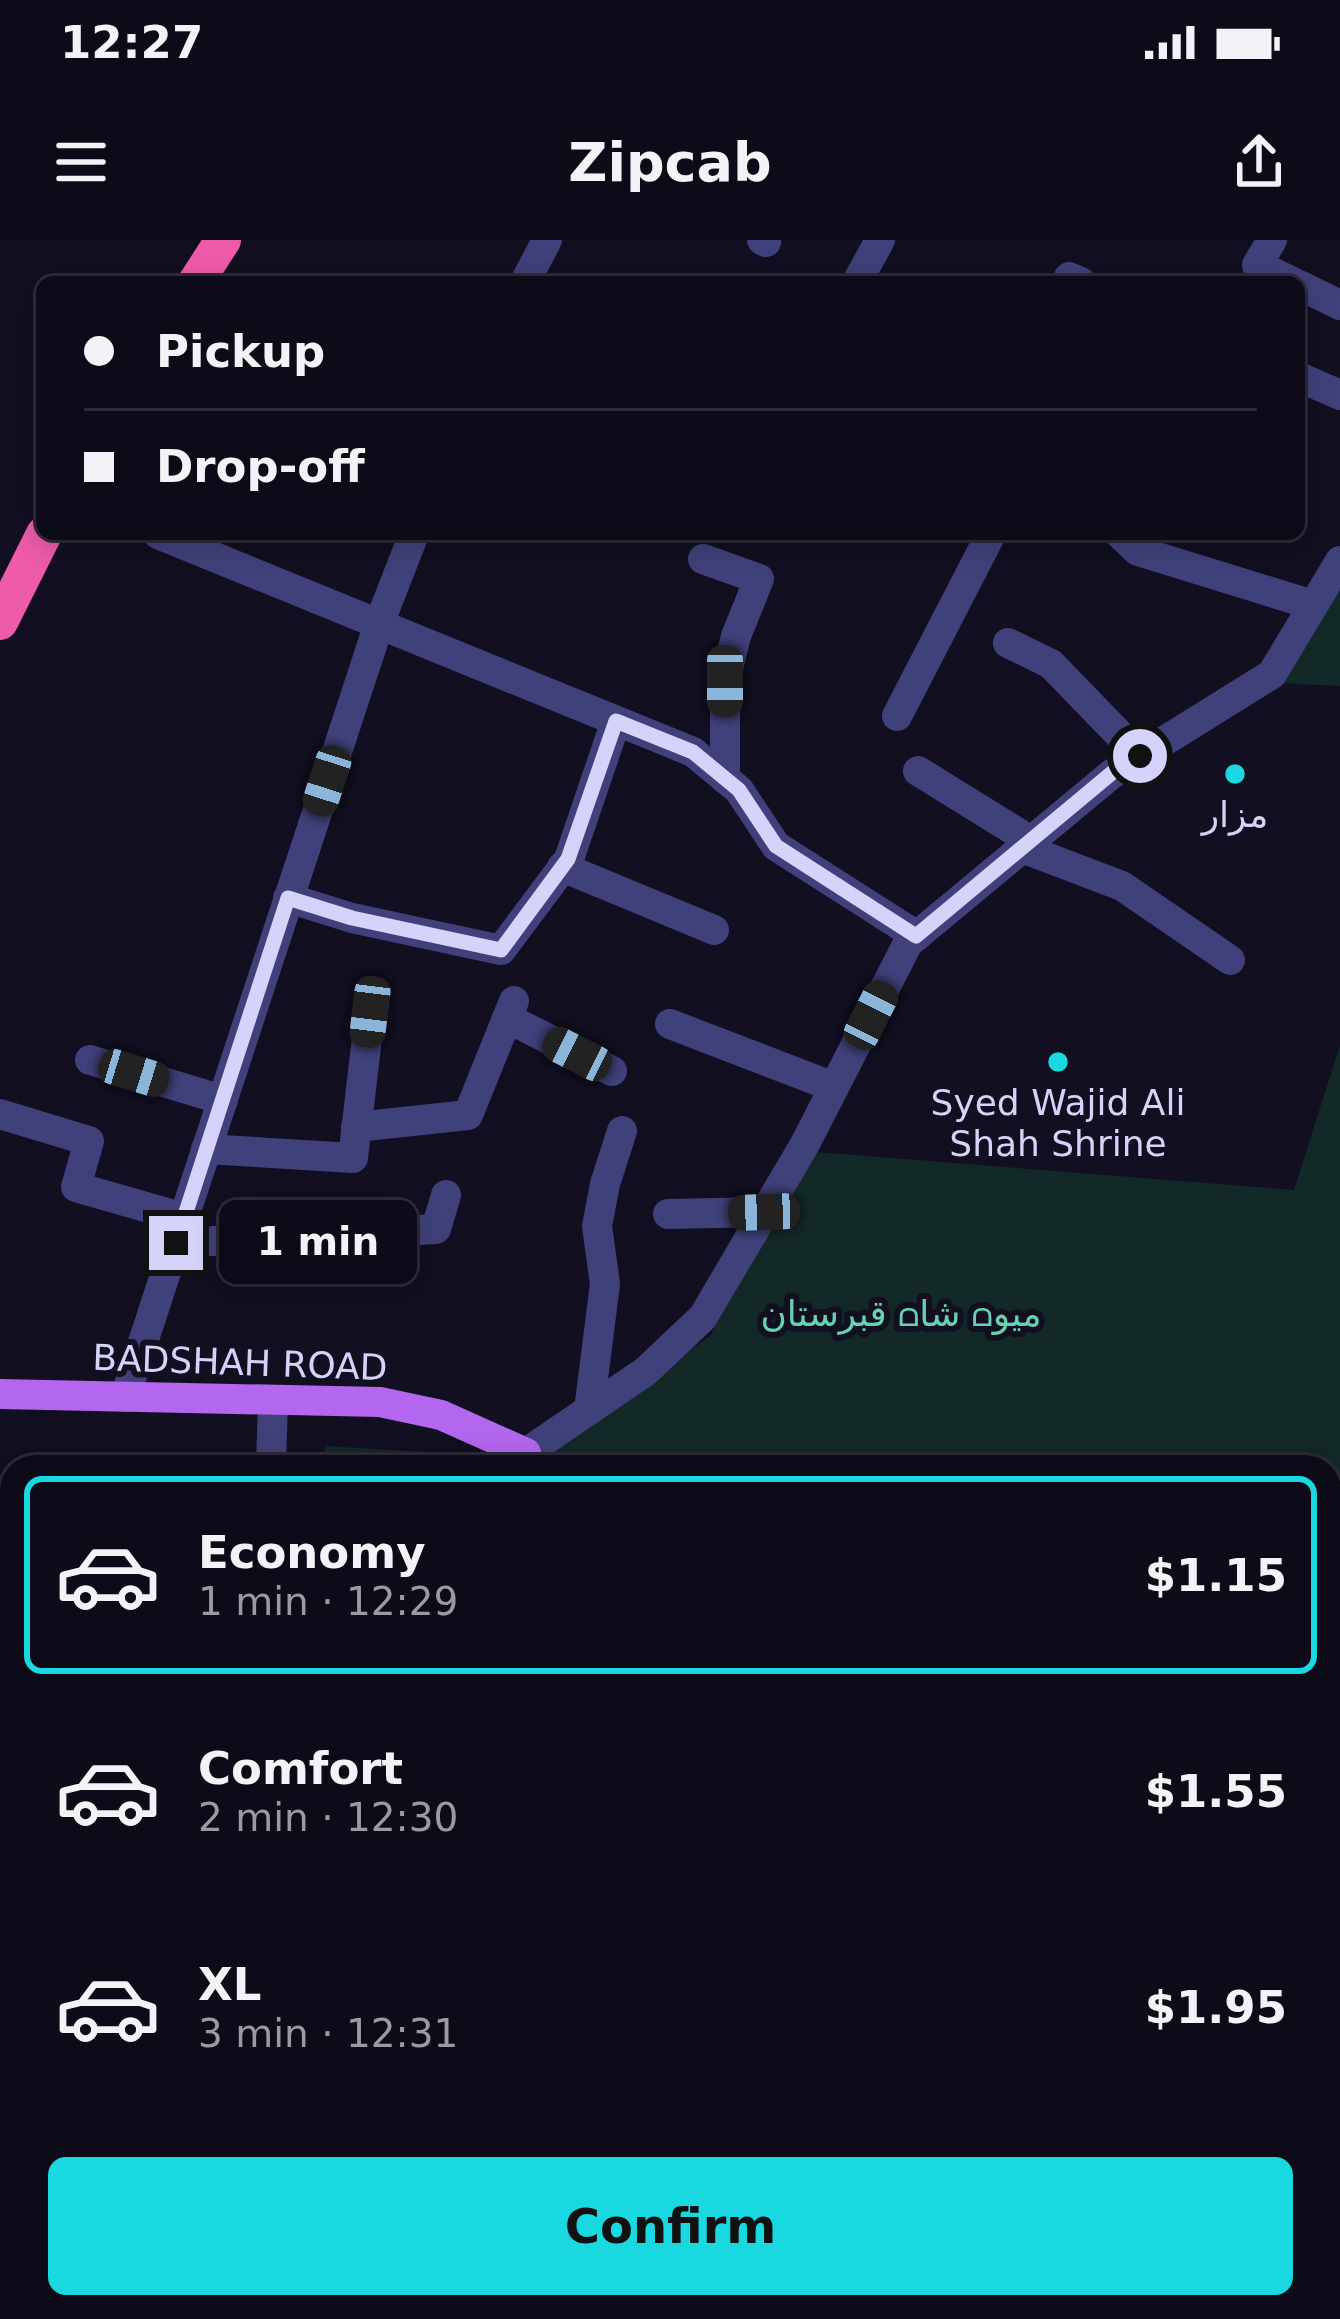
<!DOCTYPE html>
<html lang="en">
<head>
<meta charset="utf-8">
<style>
  body { margin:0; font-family:"DejaVu Sans",Cairo,sans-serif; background:#161421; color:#f1f3f6; height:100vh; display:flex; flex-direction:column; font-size:45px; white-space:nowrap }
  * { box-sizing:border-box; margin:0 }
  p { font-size:39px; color:#9a9ba2 }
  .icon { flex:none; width:66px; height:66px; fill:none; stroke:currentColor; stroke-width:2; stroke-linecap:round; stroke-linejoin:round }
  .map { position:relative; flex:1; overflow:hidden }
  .drawer { position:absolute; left:0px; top:1215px; width:1341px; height:864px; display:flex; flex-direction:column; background:#0d0b18; border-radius:36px 36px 0 0; box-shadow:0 6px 30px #0003,0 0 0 3px #2d2b37 }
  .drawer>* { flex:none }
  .top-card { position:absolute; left:36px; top:36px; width:1269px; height:264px; border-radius:18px; box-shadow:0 6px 30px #0003,0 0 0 3px #2d2b37; display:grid; align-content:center; height:264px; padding:0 48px; background:#0d0b18 }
  .end { position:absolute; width:54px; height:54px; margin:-27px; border:15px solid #d5d3fa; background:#111; box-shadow:0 0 0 6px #111 }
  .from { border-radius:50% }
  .bubble { position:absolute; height:84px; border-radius:18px; background:#0d0b18; box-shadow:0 6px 30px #0003,0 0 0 3px #2d2b37; font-size:39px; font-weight:600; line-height:84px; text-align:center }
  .car { position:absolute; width:36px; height:72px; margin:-36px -18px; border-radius:15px; box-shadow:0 0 9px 3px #0007; background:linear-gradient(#222 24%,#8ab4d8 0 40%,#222 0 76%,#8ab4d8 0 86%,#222 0) }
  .top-card b { display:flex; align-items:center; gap:42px; height:114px; font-size:45px }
  .top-card b+b { border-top:3px solid #2d2b37 }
  .top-card i { width:30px; height:30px; background:#f1f3f6 }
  ul { padding:21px 0 0; list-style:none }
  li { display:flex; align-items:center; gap:36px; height:198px; margin:0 24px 18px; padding:0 24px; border:6px solid transparent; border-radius:18px }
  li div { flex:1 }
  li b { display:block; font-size:45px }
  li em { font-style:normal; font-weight:600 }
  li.current { border-color:#19d8e0 }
  li>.icon { width:108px; height:108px; stroke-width:1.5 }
  .primary-button { display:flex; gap:24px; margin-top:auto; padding:24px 48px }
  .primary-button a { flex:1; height:138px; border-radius:18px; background:#19d8e0; color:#111; font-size:48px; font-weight:600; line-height:138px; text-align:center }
  .status { display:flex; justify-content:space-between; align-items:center; height:84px; padding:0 60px; background:#0d0b18; direction:ltr }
  .status svg { height:33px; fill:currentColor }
  header { display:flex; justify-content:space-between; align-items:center; height:156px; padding:0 48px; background:#0d0b18; font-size:54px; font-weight:600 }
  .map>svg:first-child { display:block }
  .green { fill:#132927 }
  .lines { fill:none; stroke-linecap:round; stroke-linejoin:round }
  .minor { stroke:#40417a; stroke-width:30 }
  .major { stroke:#b366ee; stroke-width:30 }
  .highway { stroke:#ed5baa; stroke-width:36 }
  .route { stroke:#d5d3fa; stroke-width:15 }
  .poi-dot { fill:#19d8e0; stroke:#110f20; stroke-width:4.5 }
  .labels { text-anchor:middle; stroke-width:12; stroke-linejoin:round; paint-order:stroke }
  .poi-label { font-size:36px; fill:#d5d3fa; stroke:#110f20 }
  .park-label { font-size:36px; fill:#67d2b1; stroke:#110f20 }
  .street-label { font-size:36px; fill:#d5d3fa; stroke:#110f20 }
</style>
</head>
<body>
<div class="status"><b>12:27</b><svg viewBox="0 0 49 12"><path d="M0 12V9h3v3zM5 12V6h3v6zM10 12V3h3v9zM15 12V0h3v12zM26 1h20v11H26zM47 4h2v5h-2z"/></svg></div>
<header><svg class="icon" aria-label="menu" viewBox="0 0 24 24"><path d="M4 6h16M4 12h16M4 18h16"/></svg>Zipcab<svg class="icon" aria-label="share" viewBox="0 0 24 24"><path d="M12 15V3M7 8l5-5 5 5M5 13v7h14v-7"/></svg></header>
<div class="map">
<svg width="1340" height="2079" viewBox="0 0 1340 2079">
  <rect width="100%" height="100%" fill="#110f20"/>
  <g class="green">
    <path d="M1340 342V446L1278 443Z"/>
    <path d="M1340 805V2079H56L60 2067H1329V1227H527L710 1096 816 912 1294 950Z"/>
    <path d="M326 1206 475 1215 490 1227H319Z"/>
  </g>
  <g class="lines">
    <g class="minor">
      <path d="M762 0 766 2"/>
      <path d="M1272 0 1257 25 1293 42"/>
      <path d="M1069 37 1081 42"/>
      <path d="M525 42 547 0"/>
      <path d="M857 42 880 0"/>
      <path d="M1299 45 1340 65"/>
      <path d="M1299 137 1340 155"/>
      <path d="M158 294 693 512 739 550 776 606 917 696"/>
      <path d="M1120 294 1138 311 1313 365"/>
      <path d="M703 319 759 339 736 396 725 441V539"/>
      <path d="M1008 403 1051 424 1140 516"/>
      <path d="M897 476 991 294"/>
      <path d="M918 531 1031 601"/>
      <path d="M1022 608 1122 646 1230 720"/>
      <path d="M562 627 714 690"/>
      <path d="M288 658 352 678 501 710 569 619 616 481"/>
      <path d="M507 778 612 831"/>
      <path d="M670 784 834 847"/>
      <path d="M90 820 223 860"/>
      <path d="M0 874 89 901 76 947 184 978"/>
      <path d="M356 887 468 875 514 761"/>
      <path d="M206 909 353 918 370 772"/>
      <path d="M668 974 764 972"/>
      <path d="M176 1003 436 989 446 955"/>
      <path d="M125 1157 379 384 414 294"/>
      <path d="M589 1170 605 1044 597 986 605 944 622 891"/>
      <path d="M526 1213 646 1131 703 1077 805 904 908 703 1113 533 1272 434 1340 321"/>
      <path d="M271 1227 273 1160"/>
      <path d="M0 1366 12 1367"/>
      <path d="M0 1442 12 1441"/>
    </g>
    <g class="major">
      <path d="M0 1154 380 1162 441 1175 526 1213 529 1227"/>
      <path d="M563 2067V2079"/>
    </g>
    <g class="highway">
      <path d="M196 42 223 0"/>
      <path d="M0 382 44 294"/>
    </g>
  </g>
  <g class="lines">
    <path class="route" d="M176 1003 288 658 352 678 501 710 568 619 616 481 693 512 739 550 776 606 916 696 1113 532 1140 516"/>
  </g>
  <g class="poi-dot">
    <circle cx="1235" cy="534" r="12"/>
    <circle cx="1058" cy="822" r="12"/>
  </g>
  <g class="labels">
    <g class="poi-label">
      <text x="1235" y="587">مزار</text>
      <text x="1058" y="875">Syed Wajid Ali<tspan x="1058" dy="41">Shah Shrine</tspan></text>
    </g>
    <g class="park-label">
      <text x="901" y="1086">میوہ شاہ قبرستان</text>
    </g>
    <g class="street-label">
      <text transform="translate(240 1122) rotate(2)" y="13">BADSHAH ROAD</text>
    </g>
  </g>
</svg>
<i class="end from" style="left:1140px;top:516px"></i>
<i class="end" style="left:176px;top:1003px"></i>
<div class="bubble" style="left:219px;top:960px;width:198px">1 min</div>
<i class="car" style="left:725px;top:441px;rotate:180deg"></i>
<i class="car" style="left:327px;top:541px;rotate:198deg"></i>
<i class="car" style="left:370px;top:772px;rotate:187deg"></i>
<i class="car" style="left:871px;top:775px;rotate:27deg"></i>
<i class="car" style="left:577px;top:814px;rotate:297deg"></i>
<i class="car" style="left:134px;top:833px;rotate:107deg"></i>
<i class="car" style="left:764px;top:972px;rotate:268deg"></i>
<div class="top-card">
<b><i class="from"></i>Pickup</b>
<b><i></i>Drop-off</b>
</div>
<section class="drawer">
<ul>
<li class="current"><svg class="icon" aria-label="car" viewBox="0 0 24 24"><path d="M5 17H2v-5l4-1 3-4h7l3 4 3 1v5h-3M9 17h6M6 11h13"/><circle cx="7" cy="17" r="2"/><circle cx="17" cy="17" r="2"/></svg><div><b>Economy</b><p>1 min · 12:29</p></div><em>$1.15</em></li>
<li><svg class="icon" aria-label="car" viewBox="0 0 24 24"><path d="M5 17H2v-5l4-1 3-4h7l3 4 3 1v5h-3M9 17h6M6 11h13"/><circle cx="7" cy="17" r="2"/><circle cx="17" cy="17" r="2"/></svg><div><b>Comfort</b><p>2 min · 12:30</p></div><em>$1.55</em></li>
<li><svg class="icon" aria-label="car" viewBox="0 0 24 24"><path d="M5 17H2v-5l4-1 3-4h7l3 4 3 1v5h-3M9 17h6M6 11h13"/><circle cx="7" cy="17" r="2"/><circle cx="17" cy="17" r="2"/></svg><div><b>XL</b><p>3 min · 12:31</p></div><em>$1.95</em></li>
</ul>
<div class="primary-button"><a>Confirm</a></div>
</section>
</div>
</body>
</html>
